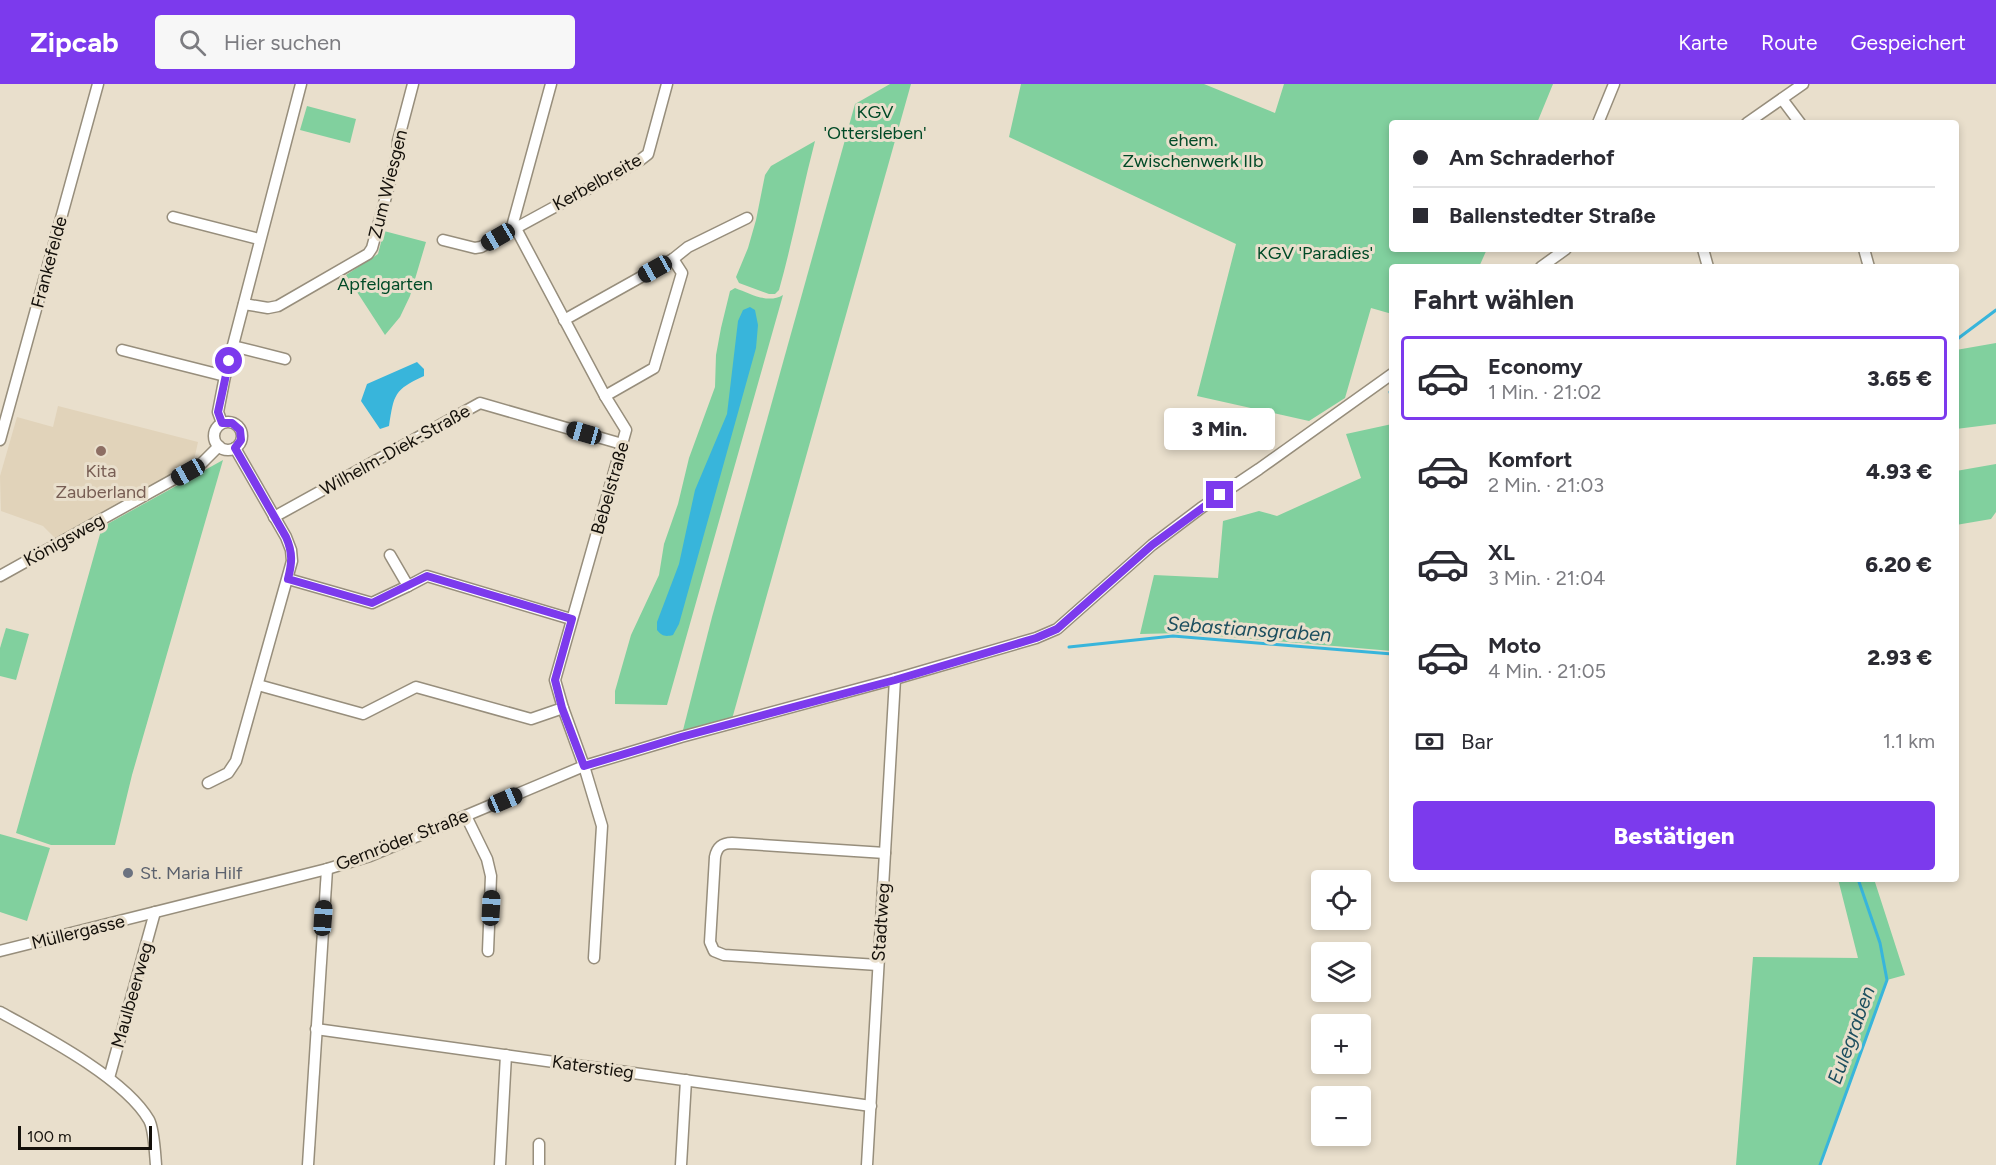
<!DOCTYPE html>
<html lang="de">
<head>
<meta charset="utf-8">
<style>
  body { margin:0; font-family:Figtree,sans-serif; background:#f7f7f7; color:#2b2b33; height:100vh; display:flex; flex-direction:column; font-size:22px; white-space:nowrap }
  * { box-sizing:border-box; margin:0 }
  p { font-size:20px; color:#7c7c81 }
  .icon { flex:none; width:33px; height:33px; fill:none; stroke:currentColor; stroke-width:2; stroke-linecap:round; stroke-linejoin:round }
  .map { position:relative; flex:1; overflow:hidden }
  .panel { position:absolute; left:1389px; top:180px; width:570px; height:618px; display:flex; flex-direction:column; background:#fff; border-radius:6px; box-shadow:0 3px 9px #0003 }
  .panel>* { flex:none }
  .hud { position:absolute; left:1389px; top:36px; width:570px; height:132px; border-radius:6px; box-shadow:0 3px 9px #0003; display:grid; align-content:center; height:132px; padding:0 24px; background:#fff }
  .buttons { position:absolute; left:1311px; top:786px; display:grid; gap:12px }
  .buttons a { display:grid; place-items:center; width:60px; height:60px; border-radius:6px; background:#fff; box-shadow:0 3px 9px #0003; font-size:30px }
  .scale { position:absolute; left:18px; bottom:15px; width:134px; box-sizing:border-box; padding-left:6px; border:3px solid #14100a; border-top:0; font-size:16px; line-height:21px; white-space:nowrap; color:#14100a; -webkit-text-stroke:4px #e9dfcc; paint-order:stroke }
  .end { position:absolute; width:27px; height:27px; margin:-14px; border:8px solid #7c3aed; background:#fff; box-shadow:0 0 0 3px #fff }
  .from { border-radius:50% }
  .bubble { position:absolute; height:42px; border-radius:6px; background:#fff; box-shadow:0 3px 9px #0003; font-size:20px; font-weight:800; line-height:42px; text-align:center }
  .car { position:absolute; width:18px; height:36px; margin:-18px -9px; border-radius:8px; box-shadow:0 0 4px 2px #0007; background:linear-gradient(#222 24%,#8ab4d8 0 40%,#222 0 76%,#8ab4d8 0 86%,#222 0) }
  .hud b { display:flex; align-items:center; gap:21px; height:57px; font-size:22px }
  .hud b+b { border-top:2px solid #e1e1e2 }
  .hud i { width:15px; height:15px; background:#2b2b33 }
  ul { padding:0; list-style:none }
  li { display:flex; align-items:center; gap:18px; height:84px; margin:0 12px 9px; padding:0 12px; border:3px solid transparent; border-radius:6px }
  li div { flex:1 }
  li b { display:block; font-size:22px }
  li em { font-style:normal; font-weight:800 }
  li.current { border-color:#7c3aed }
  li>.icon { width:54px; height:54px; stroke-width:1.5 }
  h2 { padding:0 24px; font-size:27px; line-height:72px }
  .pay { display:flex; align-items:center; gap:15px; height:66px; padding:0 24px; font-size:22px }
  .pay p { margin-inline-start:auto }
  .action { display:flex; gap:12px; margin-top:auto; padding:12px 24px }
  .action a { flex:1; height:69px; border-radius:6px; background:#7c3aed; color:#fff; font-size:24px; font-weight:800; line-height:69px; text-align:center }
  header { display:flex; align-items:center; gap:36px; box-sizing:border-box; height:84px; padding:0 30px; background:#7c3aed; color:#fff }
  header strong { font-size:28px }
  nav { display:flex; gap:33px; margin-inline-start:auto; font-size:21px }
  .search { width:420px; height:54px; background:#f7f7f7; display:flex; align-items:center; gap:15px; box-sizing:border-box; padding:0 21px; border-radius:6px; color:#7c7c81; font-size:22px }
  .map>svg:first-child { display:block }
  .built { fill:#e1d3ba }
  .green { fill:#81d09e }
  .water { fill:#38b5db }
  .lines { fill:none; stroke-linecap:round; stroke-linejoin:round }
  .stream { stroke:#38b5db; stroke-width:3 }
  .street-casing { stroke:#978e7c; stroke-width:13 }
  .street { stroke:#fff; stroke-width:10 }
  .route { stroke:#7c3aed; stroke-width:8 }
  .education-dot { fill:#8d6e63; stroke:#e9dfcc; stroke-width:2 }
  .worship-dot { fill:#6b7280; stroke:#e9dfcc; stroke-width:2 }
  .labels { text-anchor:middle; stroke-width:6; stroke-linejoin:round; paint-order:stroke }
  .park-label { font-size:18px; fill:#004a27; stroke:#e9dfcc }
  .street-label { font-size:18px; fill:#14100a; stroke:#e9dfcc }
  .education-label { font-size:18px; fill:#785e54; stroke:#e9dfcc }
  .worship-label { font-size:18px; fill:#5b616d; stroke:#e9dfcc; text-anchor:start }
  .water-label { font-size:20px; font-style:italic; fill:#1d4f5f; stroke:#e9dfcc }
</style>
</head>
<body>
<header>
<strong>Zipcab</strong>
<div class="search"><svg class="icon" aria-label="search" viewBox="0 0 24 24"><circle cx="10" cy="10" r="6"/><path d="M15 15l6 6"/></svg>Hier suchen</div>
<nav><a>Karte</a><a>Route</a><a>Gespeichert</a></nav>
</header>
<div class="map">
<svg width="1996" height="1081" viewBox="0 0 1996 1081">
  <rect width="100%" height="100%" fill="#e9dfcc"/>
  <path class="built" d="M58 322 198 358 194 376 136 411 55 454 43 442 1 427 0 392 17 333 53 343Z"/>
  <g class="green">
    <path d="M890 0H911L732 635 682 650 712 533 855 20Z"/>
    <path d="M1021 0H1204L1275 29 1284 0H1553L1537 39H1392V165H1487L1479 183H1392V230L1371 224 1345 314 1309 337 1197 312 1236 160 1009 53Z"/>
    <path d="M307 22 356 35 350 59 300 46Z"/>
    <path d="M815 57C802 107 793 156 779 206L775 210H769L739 199 736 193 748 164 756 136 765 91 771 82Z"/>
    <path d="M384 147 426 158 410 212 400 233 385 251 346 191 378 170Z"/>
    <path d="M735 204C751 210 768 220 783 211L667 621 615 620V607L631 551 659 491 664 460 678 420 689 374 715 303 716 271 721 244 730 207Z"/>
    <path d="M1996 259V340L1956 345V266Z"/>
    <path d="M1392 340V567L1183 549 1140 550 1154 491 1218 494 1223 437 1259 427 1277 432 1361 394 1346 350Z"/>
    <path d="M223 376 132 691 115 761H51L16 749 102 443Z"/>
    <path d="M1996 380V428L1991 435 1956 441V387Z"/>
    <path d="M6 544 29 550 16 596 0 592V564Z"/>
    <path d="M0 750 50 764 27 837 0 828Z"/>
    <path d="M1838 795H1874L1905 891 1887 896 1820 1081H1736L1753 873 1858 874Z"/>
  </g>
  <g class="water">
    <path d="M750 223 755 226 758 241 756 264 679 540 673 551C665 553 662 552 657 546V538L679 480 695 406 727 330 738 237 743 226Z"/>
    <path d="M417 278 424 285V292C394 306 394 310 389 342L380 345 361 317 367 300Z"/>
  </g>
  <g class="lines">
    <g class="stream">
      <path d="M1956 256 1996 226"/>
      <path d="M1390 308 1392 314"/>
      <path d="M1069 563 1173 552 1392 570"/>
      <path d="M1820 1081 1887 896 1880 859 1858 795"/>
    </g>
    <defs>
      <g id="street">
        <path d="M551 0 513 139 605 312 626 346 555 596 563 624 584 682 602 742 594 874"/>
        <path d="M1782 15 1800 39"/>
        <path d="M1598 39 1614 0"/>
        <path d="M1747 39 1803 0"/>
        <path d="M173 133 259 155"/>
        <path d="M443 156 475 164 481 163 639 77 648 70 667 0"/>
        <path d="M1703 165 1708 183"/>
        <path d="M1864 165 1869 183"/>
        <path d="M673 175 688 163 747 134"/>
        <path d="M1541 183 1566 165"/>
        <path d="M244 220 268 224 278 222 368 170 372 164 397 72 398 57 413 0"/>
        <path d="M564 236 673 175 682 189 654 284 605 312"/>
        <path d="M233 262 285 275"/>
        <path d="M122 266 225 292"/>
        <circle cx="228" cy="352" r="14"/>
        <path d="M222 339 218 328 225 292 301 0"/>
        <path d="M0 356 98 0"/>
        <path d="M274 433 480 319 622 360"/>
        <path d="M0 492 201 380 219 362"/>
        <path d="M288 495 372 519 408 502 390 471"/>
        <path d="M408 502 427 492 571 535"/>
        <path d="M258 601 363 630 416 603 531 635 563 624"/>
        <path d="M208 699 228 689 236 677 292 477 291 466 286 453 235 364"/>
        <path d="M466 732 487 775 491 792 488 867"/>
        <path d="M0 867 327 785 370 772 584 682 681 653 895 595 1036 554 1057 545 1152 461 1201 424 1259 385 1392 290"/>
        <path d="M878 881 724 871 714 867 710 858 715 773C717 763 722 759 732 759L885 769"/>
        <path d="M0 928C42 951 125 994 149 1036 154 1045 155 1069 156 1081"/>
        <path d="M316 945 871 1022"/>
        <path d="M109 994 155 828"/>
        <path d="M308 1081 327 785"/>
        <path d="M500 1081 506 971"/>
        <path d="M539 1081V1060"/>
        <path d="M681 1081 686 996"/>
        <path d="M867 1081 895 595"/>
      </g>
    </defs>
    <use href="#street" class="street-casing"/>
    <use href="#street" class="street"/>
  </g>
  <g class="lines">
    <path class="route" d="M229 277 218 328 222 339H232L240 346 241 356 235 364 286 453C293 469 292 479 288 495L372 519 427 492 572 535 555 596 562 624 584 682 681 653 895 596 1036 554 1057 545 1152 461 1220 411"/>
  </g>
  <circle class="education-dot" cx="101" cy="367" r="6"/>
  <circle class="worship-dot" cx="128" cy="789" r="6"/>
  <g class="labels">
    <g class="park-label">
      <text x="875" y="34">KGV<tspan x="875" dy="21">'Ottersleben'</tspan></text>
      <text x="1193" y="62">ehem.<tspan x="1193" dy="21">Zwischenwerk IIb</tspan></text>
      <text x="1315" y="175">KGV 'Paradies'</text>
      <text x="385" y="206">Apfelgarten</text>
    </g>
    <g class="street-label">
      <text transform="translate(597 98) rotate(-29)" y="6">Kerbelbreite</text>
      <text transform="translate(388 100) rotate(-76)" y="6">Zum Wiesgen</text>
      <text transform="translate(49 178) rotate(-75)" y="6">Frankefelde</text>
      <text transform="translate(395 366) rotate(-29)" y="6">Wilhelm-Diek-Straße</text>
      <text transform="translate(610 404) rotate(-74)" y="6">Bebelstraße</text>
      <text transform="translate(64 456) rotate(-29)" y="6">Königsweg</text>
      <text transform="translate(402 756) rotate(-21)" y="6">Gernröder Straße</text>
      <text transform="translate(881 838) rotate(-86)" y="6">Stadtweg</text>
      <text transform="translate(78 848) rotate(-14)" y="6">Müllergasse</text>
      <text transform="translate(132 911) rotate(-74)" y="6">Maulbeerweg</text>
      <text transform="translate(593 983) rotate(8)" y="6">Katerstieg</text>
    </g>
    <g class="education-label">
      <text x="101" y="393">Kita<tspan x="101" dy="21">Zauberland</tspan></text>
    </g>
    <g class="worship-label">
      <text x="140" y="795">St. Maria Hilf</text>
    </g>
    <g class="water-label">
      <text transform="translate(1249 545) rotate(4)" y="7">Sebastiansgraben</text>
      <text transform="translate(1851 951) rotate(-70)" y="7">Eulegraben</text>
    </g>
  </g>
</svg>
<div class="buttons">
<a><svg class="icon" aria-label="locate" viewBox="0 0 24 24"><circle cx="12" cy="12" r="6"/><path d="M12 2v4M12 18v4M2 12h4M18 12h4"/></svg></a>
<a><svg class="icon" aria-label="layers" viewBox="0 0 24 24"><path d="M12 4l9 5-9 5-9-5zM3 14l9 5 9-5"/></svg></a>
<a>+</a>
<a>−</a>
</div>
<div class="scale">100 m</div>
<i class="end from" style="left:229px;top:277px"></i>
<i class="end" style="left:1220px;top:411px"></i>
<div class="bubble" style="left:1164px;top:324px;width:111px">3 Min.</div>
<i class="car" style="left:498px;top:153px;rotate:240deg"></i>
<i class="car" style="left:655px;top:185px;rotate:241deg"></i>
<i class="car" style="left:584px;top:349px;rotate:286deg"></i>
<i class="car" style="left:188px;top:388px;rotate:241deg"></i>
<i class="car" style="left:505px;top:716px;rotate:67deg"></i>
<i class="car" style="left:491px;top:824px;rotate:3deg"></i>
<i class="car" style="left:323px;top:834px;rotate:4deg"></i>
<div class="hud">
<b><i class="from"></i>Am Schraderhof</b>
<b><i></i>Ballenstedter Straße</b>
</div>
<section class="panel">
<h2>Fahrt wählen</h2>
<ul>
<li class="current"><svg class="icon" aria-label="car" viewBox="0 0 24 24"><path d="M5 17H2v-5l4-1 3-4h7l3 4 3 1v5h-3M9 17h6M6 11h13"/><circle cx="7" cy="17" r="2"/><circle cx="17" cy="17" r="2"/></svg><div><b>Economy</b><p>1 Min. · 21:02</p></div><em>3.65 €</em></li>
<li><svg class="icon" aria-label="car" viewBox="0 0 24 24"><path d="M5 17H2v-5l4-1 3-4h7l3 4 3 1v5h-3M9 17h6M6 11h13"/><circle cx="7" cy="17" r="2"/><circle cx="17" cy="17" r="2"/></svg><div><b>Komfort</b><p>2 Min. · 21:03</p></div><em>4.93 €</em></li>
<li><svg class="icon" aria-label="car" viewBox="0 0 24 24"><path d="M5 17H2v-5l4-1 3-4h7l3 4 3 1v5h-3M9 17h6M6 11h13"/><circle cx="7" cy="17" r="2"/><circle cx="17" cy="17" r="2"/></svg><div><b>XL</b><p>3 Min. · 21:04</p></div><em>6.20 €</em></li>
<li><svg class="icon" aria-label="car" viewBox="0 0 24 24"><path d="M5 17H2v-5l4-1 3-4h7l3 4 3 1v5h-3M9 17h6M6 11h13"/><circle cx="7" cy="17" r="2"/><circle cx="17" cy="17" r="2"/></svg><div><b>Moto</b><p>4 Min. · 21:05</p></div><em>2.93 €</em></li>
</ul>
<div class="pay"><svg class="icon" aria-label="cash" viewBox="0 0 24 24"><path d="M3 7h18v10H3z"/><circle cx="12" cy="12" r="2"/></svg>Bar<p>1.1 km</p></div>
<div class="action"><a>Bestätigen</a></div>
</section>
</div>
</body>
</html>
